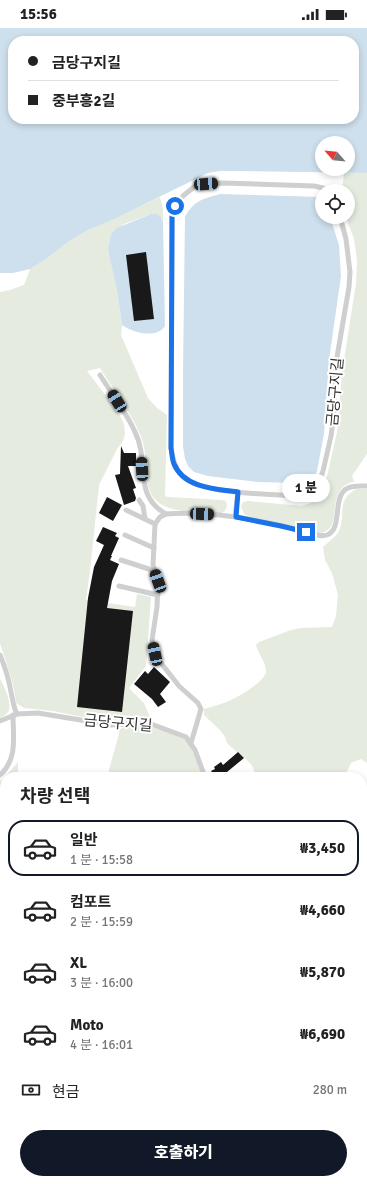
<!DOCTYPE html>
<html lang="ko">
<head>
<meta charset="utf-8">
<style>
  body { margin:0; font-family:Signika,"Noto Sans KR",sans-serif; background:#f6f6f6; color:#222; height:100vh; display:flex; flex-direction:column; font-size:15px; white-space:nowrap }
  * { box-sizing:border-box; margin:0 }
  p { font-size:13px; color:#767676 }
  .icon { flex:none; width:22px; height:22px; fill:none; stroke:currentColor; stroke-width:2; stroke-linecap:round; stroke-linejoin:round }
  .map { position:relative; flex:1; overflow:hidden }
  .details { position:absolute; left:0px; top:744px; width:367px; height:412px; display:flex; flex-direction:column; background:#fff; border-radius:16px 16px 0 0; box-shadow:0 2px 6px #0003 }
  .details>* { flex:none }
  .banner { position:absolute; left:8px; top:8px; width:351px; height:88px; border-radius:16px; box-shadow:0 2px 6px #0003; display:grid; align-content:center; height:88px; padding:0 20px; background:#fff }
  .needle { width:26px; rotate:297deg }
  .tools { position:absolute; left:315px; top:108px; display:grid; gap:8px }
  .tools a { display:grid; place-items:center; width:40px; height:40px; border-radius:50%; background:#fff; box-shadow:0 2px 6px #0003; font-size:20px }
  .end { position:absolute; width:18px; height:18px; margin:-9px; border:5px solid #1a73e8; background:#fff; box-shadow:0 0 0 2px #fff }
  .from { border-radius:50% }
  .bubble { position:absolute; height:28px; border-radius:14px; background:#fff; box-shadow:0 2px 6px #0003; font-size:13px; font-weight:800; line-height:28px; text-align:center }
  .car { position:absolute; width:12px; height:24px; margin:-12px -6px; border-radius:5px; box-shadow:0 0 3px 1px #0007; background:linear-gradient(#222 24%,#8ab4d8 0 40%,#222 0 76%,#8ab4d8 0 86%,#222 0) }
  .banner b { display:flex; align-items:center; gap:14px; height:38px; font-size:15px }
  .banner b+b { border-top:1px solid #e0e0e0 }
  .banner i { width:10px; height:10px; background:#222 }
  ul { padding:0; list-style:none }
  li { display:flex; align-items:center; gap:12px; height:56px; margin:0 8px 6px; padding:0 12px; border:2px solid transparent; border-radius:16px }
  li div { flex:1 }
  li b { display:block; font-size:15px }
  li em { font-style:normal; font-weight:800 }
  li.current { border-color:#111827 }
  li>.icon { width:36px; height:36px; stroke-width:1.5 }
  h2 { padding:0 20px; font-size:18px; line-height:48px }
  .pay { display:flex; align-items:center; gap:10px; height:44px; padding:0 20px; font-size:15px }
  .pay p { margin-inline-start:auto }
  .button { display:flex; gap:8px; margin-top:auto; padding:8px 20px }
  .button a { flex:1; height:46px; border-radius:24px; background:#111827; color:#fff; font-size:16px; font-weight:800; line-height:46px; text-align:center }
  .status { display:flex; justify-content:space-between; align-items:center; height:28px; padding:0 20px; background:#fff; direction:ltr }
  .status svg { height:11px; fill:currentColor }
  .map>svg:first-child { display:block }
  .green { fill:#e5ebde }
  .water { fill:#cee0ed; fill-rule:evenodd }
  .building { fill:#191919 }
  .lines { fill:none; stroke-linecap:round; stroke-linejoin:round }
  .lane { stroke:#cfcfcf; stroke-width:5 }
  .street { stroke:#cfcfcf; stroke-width:10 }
  .route { stroke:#1a73e8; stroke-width:5 }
  .labels { text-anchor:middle; stroke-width:4; stroke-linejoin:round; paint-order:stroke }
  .street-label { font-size:15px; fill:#323232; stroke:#fff }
</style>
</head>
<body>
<div class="status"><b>15:56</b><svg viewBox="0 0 49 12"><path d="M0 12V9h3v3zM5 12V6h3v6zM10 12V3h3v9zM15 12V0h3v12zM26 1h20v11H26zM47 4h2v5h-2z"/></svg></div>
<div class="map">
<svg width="367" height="1156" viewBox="0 0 367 1156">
  <rect width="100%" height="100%" fill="#fff"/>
  <g class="green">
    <path d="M344 145H367V426L352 448 354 453H356C321 460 347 503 319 505L248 488 244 486 241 478 243 474 248 473 301 478 308 476 315 473 322 466 326 453 337 404 342 345 356 255 357 233 354 211 346 189H348V163H342Z"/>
    <path d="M160 169 163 181V194L162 190 151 186 124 196 110 211 108 220 117 263 122 297 121 307 148 370 157 380 167 387 165 468 168 469 222 472 226 473 227 478 225 483 221 485C193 483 150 489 147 451 146 437 146 424 142 411 134 389 113 361 100 340L87 343 118 384 124 396 125 406 123 413 117 421 99 457 90 543 86 572 135 579 137 566 151 569 146 638 129 660 144 675 149 687 148 692 112 695 53 683 24 680 16 675C14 654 6 635 0 615V264L10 262 24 257 30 241 46 231 68 214 88 202Z"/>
    <path d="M357 461H367V735L361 731 351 735 344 749H254C258 735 236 725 228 716 226 714 226 710 224 707 219 700 210 693 204 687V681C213 678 223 676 231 672 239 669 267 652 266 643 266 634 258 626 256 617L259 614 291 602 301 600 332 599 336 588 338 567 332 545 325 532 323 519C328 514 335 510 339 503 346 487 336 470 357 461Z"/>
    <path d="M0 651C4 657 13 678 8 684 6 687 3 688 0 690Z"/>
    <path d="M140 698C152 699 176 703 185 712 194 721 198 737 203 749H107L119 706V702L124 699Z"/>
    <path d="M18 734V749H5Z"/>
    <path d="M5 749V930L0 931V801L3 793 0 792V754Z"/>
    <path d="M362 1053 367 1056V1093L362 1103Z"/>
    <path d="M362 1141 367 1145V1156H343L346 1151H362Z"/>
    <path d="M104 1151H183L181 1156H100Z"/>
    <path d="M264 1151H309L317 1156H264Z"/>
  </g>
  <g class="water">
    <path d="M0 0H367V145L239 143H220L208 145 114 191 88 202 68 214 46 231 30 241 13 245H0ZM13 13H354V91H13ZM322 115H348V141H322Z"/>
    <path d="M220 166 321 169 322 189H332V195L339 217 341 248 329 332 324 406 317 443 314 450 308 454 295 455 258 454 208 448 194 444 188 438 185 431 183 418V344L185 189C194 172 203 171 220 166Z"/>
    <path d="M151 186C158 185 161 188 163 194L165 298C157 311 133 305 122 297L117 263 110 231 108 220 110 211 112 205 117 200Z"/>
  </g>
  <g class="building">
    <path d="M146 224 154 291 134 293 126 227Z"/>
    <path d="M121 418 124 425H136V438H128L136 460 133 461 136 470 135 473 124 477 115 447 120 446Z"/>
    <path d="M107 469 122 477 113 493 99 485Z"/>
    <path d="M103 499 117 505 115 508 119 510 111 528H112L110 532 119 536 112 553 107 580 133 583 122 684 77 679 88 570 94 539 104 517 96 513Z"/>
    <path d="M154 639 170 654 160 666 166 674 158 679 152 671 134 656 145 643 148 646Z"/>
    <path d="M238 724 244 730 227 744 230 749H210L213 746 211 743 215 741 214 739 221 734 223 737Z"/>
  </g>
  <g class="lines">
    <g class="lane">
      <path d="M327 163 323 160 314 158 223 155 206 156 194 159 183 168 175 178 172 188V210L171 420C173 431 175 440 182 448 199 466 271 466 296 468L305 466 314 461 319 454 323 443 331 408 334 386 336 335 349 259 350 244 346 211 340 189"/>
      <path d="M100 347C112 366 126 384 135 404 150 433 132 467 166 486"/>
      <path d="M139 472 143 478 145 491"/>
      <path d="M126 482 155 496"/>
      <path d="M235 489 238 464"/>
      <path d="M125 507 154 520"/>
      <path d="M121 532 155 543"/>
      <path d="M119 558 158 567"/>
      <path d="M0 627C5 639 9 652 11 664 13 672 13 678 17 686"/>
      <path d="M0 693 17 686 38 685 111 697 141 695 154 697 186 709 195 722 205 749"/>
      <path d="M191 715 201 681 198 675 179 658 161 635 155 626 152 612 157 579 158 553 153 537 155 496 160 489 166 486C208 483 251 490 291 500 300 502 318 510 327 507 343 501 332 471 346 461 352 457 360 458 367 458"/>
      <path d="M0 747C18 731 13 708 13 687"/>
      <path d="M0 1024 5 1022"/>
      <path d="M362 1134 367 1137"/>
      <path d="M191 1156 194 1151"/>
      <path d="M261 1156V1151"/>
    </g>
    <g class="street">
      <path d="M362 945H367"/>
      <path d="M0 1081 5 1078"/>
    </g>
  </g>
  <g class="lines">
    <path class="route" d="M175 178 172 188V199L171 420C172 425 172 431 174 436 184 460 216 461 238 464L236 489 281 498 306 504"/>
  </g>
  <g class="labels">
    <g class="street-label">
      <text transform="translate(335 364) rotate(-85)" y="5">금당구지길</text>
      <text transform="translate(118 695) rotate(5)" y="5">금당구지길</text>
    </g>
  </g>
</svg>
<div class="tools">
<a><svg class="needle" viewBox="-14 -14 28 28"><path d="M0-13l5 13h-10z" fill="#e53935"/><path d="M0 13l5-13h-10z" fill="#767676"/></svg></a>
<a><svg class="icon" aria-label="locate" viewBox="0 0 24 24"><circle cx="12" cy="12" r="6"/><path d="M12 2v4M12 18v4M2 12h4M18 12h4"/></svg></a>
</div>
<i class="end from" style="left:175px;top:178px"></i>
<i class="end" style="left:306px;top:504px"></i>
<div class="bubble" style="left:282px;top:446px;width:48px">1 분</div>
<i class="car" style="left:206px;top:156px;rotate:86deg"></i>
<i class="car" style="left:117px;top:373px;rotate:328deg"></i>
<i class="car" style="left:142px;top:441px;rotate:357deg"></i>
<i class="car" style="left:202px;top:486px;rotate:92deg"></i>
<i class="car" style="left:158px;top:553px;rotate:340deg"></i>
<i class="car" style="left:155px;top:626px;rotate:348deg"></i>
<div class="banner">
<b><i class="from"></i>금당구지길</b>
<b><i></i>중부흥2길</b>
</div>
<section class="details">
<h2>차량 선택</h2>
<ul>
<li class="current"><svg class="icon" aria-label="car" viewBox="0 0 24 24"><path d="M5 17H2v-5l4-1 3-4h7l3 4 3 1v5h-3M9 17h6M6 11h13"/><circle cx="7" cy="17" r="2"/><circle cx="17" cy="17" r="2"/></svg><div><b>일반</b><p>1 분 · 15:58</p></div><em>₩3,450</em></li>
<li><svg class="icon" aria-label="car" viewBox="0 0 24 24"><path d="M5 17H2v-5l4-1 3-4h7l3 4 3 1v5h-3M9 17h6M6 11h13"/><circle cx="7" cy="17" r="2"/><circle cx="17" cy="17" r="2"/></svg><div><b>컴포트</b><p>2 분 · 15:59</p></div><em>₩4,660</em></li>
<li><svg class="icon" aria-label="car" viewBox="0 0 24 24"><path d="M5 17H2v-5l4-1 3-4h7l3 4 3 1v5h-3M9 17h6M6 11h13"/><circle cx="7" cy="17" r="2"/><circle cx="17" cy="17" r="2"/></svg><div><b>XL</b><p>3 분 · 16:00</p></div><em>₩5,870</em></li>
<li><svg class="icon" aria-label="car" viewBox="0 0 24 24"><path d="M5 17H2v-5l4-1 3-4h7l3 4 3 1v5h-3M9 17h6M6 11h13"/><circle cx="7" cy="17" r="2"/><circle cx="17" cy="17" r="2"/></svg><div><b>Moto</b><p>4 분 · 16:01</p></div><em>₩6,690</em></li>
</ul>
<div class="pay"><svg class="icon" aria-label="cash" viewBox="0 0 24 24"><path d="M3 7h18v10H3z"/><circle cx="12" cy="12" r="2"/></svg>현금<p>280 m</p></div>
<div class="button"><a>호출하기</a></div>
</section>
</div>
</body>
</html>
